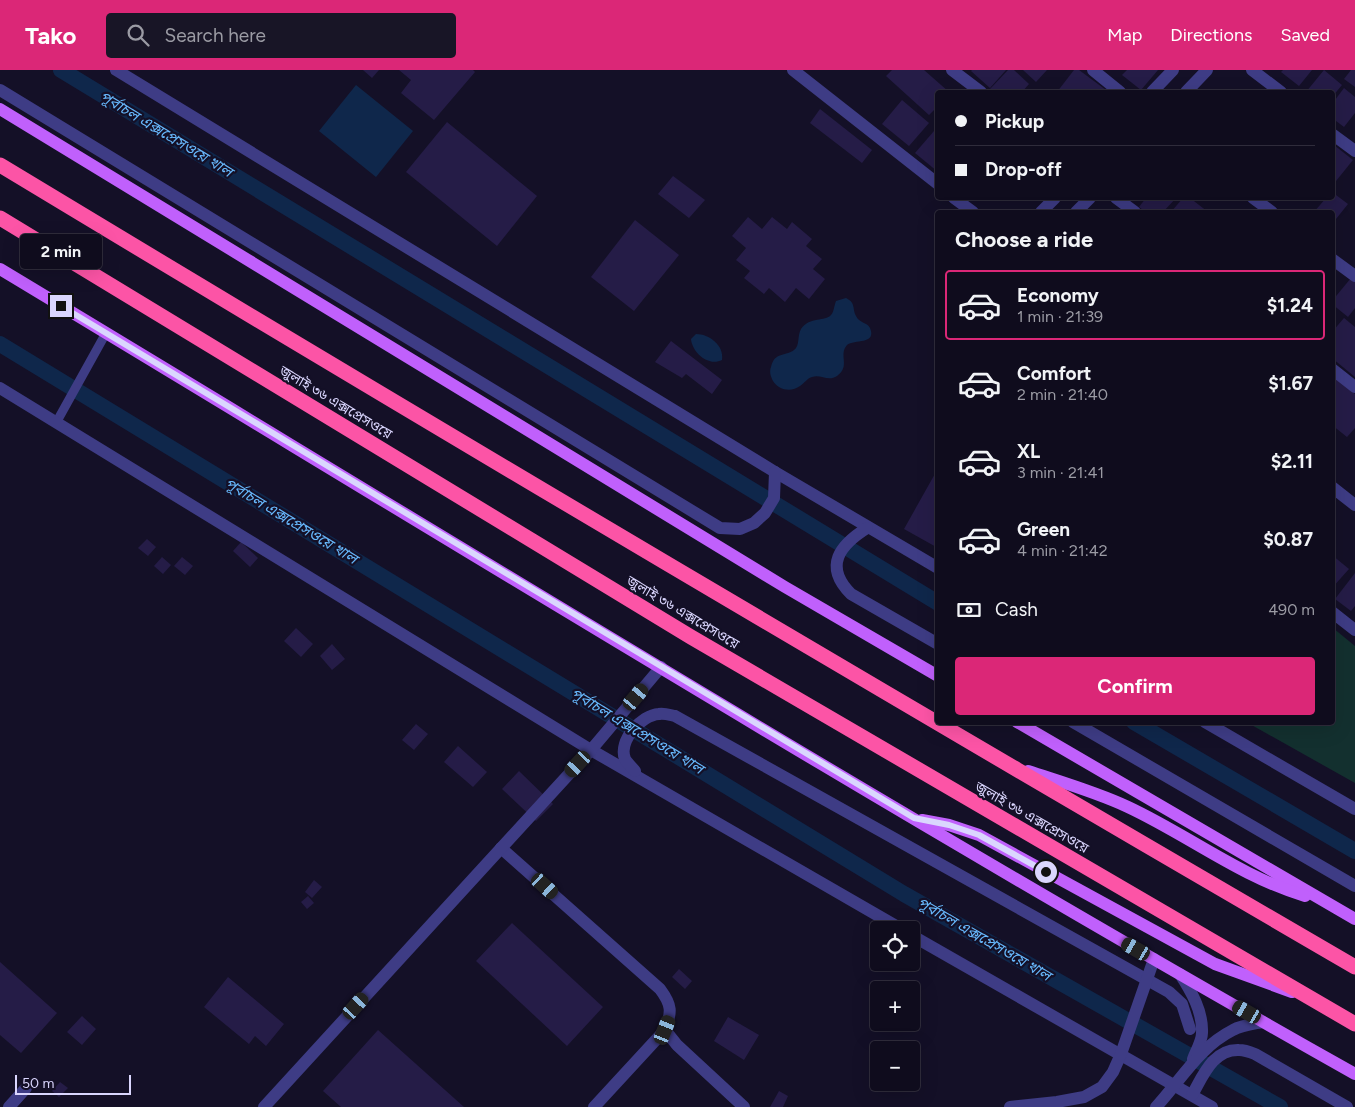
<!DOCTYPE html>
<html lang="en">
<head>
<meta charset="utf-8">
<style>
  body { margin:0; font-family:Figtree,"Noto Sans Bengali",sans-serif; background:#181526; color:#f1f3f6; height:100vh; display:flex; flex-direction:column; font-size:19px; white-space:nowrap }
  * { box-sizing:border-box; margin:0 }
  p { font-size:16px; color:#9b9ba4 }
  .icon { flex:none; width:28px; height:28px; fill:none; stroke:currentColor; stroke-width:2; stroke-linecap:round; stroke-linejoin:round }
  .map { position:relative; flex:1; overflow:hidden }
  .drawer { position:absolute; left:935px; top:140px; width:400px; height:515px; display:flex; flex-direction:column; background:#0f0c1d; border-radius:5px; box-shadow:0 5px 20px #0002,0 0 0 1px #2f2c3b }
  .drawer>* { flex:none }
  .hud { position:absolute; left:935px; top:20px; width:400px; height:110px; border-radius:5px; box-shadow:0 5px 20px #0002,0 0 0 1px #2f2c3b; display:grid; align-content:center; height:110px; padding:0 20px; background:#0f0c1d }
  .tools { position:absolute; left:870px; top:851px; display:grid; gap:10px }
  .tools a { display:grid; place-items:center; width:50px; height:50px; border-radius:5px; background:#0f0c1d; box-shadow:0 5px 20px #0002,0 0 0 1px #2f2c3b; font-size:25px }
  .scale { position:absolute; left:15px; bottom:12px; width:116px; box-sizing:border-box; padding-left:5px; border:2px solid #dad6fe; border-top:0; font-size:14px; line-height:18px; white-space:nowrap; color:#dad6fe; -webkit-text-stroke:4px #141027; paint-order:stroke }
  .end { position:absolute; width:22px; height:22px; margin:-11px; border:6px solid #dad6fe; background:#111; box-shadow:0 0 0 2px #111 }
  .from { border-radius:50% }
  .bubble { position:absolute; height:35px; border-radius:5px; background:#0f0c1d; box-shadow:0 5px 20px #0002,0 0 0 1px #2f2c3b; font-size:16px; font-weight:700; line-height:35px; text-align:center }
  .car { position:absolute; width:15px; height:30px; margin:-15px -8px; border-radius:6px; box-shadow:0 0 4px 1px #0007; background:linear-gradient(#222 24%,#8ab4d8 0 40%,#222 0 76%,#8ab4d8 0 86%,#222 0) }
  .hud b { display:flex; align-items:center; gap:18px; height:48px; font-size:19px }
  .hud b+b { border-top:1px solid #2f2c3b }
  .hud i { width:12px; height:12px; background:#f1f3f6 }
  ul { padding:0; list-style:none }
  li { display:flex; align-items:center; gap:15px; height:70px; margin:0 10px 8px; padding:0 10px; border:2px solid transparent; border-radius:5px }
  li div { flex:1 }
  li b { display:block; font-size:19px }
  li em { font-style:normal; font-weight:700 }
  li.on { border-color:#db2777 }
  li>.icon { width:45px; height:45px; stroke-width:1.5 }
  h2 { padding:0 20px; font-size:22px; line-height:60px }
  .pay { display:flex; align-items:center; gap:12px; height:55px; padding:0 20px; font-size:19px }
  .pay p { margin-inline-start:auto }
  .primary-button { display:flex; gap:10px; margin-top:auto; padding:10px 20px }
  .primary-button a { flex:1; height:58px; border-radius:5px; background:#db2777; color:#fff; font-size:20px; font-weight:700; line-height:58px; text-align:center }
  header { display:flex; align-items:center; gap:30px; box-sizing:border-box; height:70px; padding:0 25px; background:#db2777; color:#fff }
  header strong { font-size:24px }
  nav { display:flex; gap:28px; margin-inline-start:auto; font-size:18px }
  .search { width:350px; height:45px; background:#181526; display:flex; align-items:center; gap:12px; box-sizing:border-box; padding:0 18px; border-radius:5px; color:#9b9ba4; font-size:19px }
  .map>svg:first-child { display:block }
  .green { fill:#13302f }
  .water { fill:#0f274b }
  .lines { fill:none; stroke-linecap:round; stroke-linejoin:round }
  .canal { stroke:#0f274b; stroke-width:16 }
  .building { fill:#251c47 }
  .service { stroke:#3e3c85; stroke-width:9 }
  .pedestrian { stroke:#3e3c85; stroke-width:12 }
  .minor { stroke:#3e3c85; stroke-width:12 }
  .tertiary { stroke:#3e3c85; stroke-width:12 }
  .primary { stroke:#c060fc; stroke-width:12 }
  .motorway { stroke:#fc54a6; stroke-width:15 }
  .route { stroke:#dad6fe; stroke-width:6 }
  .labels { text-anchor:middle; stroke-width:4.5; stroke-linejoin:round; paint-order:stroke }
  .street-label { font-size:14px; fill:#dad6fe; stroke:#141027 }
  .water-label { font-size:15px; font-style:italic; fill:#67b8fc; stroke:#141027 }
</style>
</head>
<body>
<header>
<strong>Tako</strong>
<div class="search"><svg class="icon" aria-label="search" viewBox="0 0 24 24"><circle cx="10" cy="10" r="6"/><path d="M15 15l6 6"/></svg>Search here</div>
<nav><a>Map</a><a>Directions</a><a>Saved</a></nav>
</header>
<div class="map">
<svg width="1355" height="1037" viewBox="0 0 1355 1037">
  <rect width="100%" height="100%" fill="#141027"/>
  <path class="green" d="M1333 558 1355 576V713L1248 653 1332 652Z"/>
  <g class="water">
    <path d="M356 15 413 61 376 107 319 61Z"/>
    <path d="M846 228C856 233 852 238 856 246 859 253 867 252 870 258 877 275 854 269 847 275 838 285 851 296 837 306 828 312 821 304 812 307 806 309 805 313 800 316 792 322 779 321 773 311 771 307 769 302 771 297 775 281 785 287 794 280 800 276 797 266 801 259 810 246 825 252 831 245 834 242 834 236 836 231Z"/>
    <path d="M696 264C709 264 724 275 722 290 708 297 692 282 691 269Z"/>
  </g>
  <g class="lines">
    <g class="canal">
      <path d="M61 0 938 533"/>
      <path d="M0 274 904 824 1280 1037"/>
      <path d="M1134 652 1355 781"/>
    </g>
  </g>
  <g class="building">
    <path d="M363 0H379L372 8Z"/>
    <path d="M399 0H473L475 2 434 50 401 23 411 10Z"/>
    <path d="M892 0H924L949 22H938V36L929 45 886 6Z"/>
    <path d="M972 0H1006L990 18 971 1Z"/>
    <path d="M1008 0H1014L1029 14 1022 22H994L990 19Z"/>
    <path d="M1023 0H1047L1036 12Z"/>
    <path d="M1074 0H1079L1106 20 1105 22H1057Z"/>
    <path d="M1127 0H1158L1141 20 1122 5Z"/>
    <path d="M1283 0H1312L1299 16 1281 2Z"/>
    <path d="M1324 0 1342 15 1332 27V22H1306Z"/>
    <path d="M1351 0H1355V17L1344 9Z"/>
    <path d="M1344 18 1355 27V43L1344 57 1332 48V34Z"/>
    <path d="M902 30 929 53 909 76 882 54Z"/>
    <path d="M820 39 872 80 862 93 810 53Z"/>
    <path d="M447 52 537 126 497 176 406 102Z"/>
    <path d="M934 61 938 64V102L915 83Z"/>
    <path d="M1334 75 1353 90 1332 116V77Z"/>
    <path d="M673 106 705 130 689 148 658 124Z"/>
    <path d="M1332 122 1348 134 1332 154V142H1314L1326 128H1332Z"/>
    <path d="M1146 128H1176L1163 142H1146L1139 137Z"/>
    <path d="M1183 128H1190L1208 142H1171Z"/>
    <path d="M748 147 762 159 772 147 787 159 792 152 812 169 806 176 822 189 813 199 825 209 809 229 796 218 785 232 769 218 764 224 744 208 750 201 736 190 746 178 732 166Z"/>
    <path d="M635 150 679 185 634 241 591 207Z"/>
    <path d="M1351 208 1355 211V238L1348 247 1332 234V231Z"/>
    <path d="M1344 248 1355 257V307L1332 288V262Z"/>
    <path d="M671 271 722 310 712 324 686 304 682 308 655 292Z"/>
    <path d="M1335 307 1355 324V358L1347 367 1332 355V311Z"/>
    <path d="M936 402H938V478L904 459Z"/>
    <path d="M147 469 156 477 148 486 138 478Z"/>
    <path d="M241 472 258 488 250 497 233 481Z"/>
    <path d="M1332 485 1349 499 1332 518Z"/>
    <path d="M162 487 171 495 163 504 154 496Z"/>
    <path d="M182 487 193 496 185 505 174 496Z"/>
    <path d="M1355 503V536L1351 541 1335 529Z"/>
    <path d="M296 558 313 574 301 587 284 571Z"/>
    <path d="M332 574 345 589 332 600 320 586Z"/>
    <path d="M416 654 428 664 414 680 402 670Z"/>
    <path d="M458 676 487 702 473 717 444 692Z"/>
    <path d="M519 701 553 734 536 751 502 719Z"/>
    <path d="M314 810 322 817 312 828 305 822Z"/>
    <path d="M308 826 314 833 307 839 301 832Z"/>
    <path d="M512 853 603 937 567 976 476 891Z"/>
    <path d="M0 892 57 943 21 983 0 965Z"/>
    <path d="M679 899 692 911 685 919 672 907Z"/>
    <path d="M228 907 284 954 266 976 255 966 249 974 204 937Z"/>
    <path d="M82 946 96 959 82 975 67 962Z"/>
    <path d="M728 947 759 965 744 990 714 971Z"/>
    <path d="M378 960 464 1037H341L323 1021Z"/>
    <path d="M60 1012 68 1018 59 1027 52 1021Z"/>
    <path d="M779 1021 788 1026 783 1037H770Z"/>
  </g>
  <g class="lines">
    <path class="service" d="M56 353 106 263"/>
    <g class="pedestrian">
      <path d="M116 0 775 402 938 498"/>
      <path d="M0 20 720 458 740 459 754 453 765 443 774 428 775 402"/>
      <path d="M0 318 591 680 903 860"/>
      <path d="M867 458C840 475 823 496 851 524L938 574"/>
      <path d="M1073 652 1355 816"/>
      <path d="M1205 652 1355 739"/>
      <path d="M635 701C633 698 627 693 625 689 618 671 641 645 659 644 664 643 670 645 675 646L1169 922 1182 934 1190 959"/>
      <path d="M911 865 1212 1037"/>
      <path d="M1192 1025C1203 1006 1213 979 1239 980 1244 980 1250 982 1255 984L1347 1037"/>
    </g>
    <g class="minor">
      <path d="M793 0 938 114"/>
      <path d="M952 0 981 22"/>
      <path d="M1093 0 1120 22"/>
      <path d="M1252 0 1281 22"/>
      <path d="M1332 64 1355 81"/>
      <path d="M954 128 973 142"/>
      <path d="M1116 128 1135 142"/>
      <path d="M1253 128 1272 142"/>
      <path d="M1332 189 1355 206"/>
      <path d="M1332 299 1355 317"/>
      <path d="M1332 417 1355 435"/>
      <path d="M1332 542 1355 560"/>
      <path d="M501 778 660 919C672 935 672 942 665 960L594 1037"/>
      <path d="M665 960 677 975 744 1037"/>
      <path d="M9 1037 26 1018"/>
      <path d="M264 1037 591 680 661 597"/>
      <path d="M1010 1037 1057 1032 1084 1027 1102 1017 1113 1002 1121 984 1154 889"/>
    </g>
    <g class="tertiary">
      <path d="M1152 22 1173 0"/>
      <path d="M1186 22 1207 0"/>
      <path d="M1041 142 1055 128"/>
      <path d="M1076 142 1090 128"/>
      <path d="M1180 904C1191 921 1203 941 1202 963 1202 971 1196 981 1193 989"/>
      <path d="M1156 1037C1181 1010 1199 977 1233 960 1242 955 1253 954 1263 952"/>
    </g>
    <g class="primary">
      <path d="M0 39 785 517 938 606"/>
      <path d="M0 199C450 470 897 746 1355 1004"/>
      <path d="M1017 652 1355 849"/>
      <path d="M1028 701C1061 712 1096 722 1128 737 1188 765 1241 807 1305 826"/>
      <path d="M922 750 949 755 979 765 1215 894 1292 922"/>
    </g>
    <g class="motorway">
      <path d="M0 95C449 366 901 633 1355 897"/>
      <path d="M0 148 691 567 1355 954"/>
    </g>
  </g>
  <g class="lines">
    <path class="route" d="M61 236 914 748 949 755 979 765 1046 802"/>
  </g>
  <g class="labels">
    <g class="street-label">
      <text transform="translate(336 332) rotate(31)" y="5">জুলাই ৩৬ এক্সপ্রেসওয়ে</text>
      <text transform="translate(683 542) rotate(31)" y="5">জুলাই ৩৬ এক্সপ্রেসওয়ে</text>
      <text transform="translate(1032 747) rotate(30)" y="5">জুলাই ৩৬ এক্সপ্রেসওয়ে</text>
    </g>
    <g class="water-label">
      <text transform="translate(166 64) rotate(31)" y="5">পূর্বাচল এক্সপ্রেসওয়ে খাল</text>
      <text transform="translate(291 451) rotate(31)" y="5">পূর্বাচল এক্সপ্রেসওয়ে খাল</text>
      <text transform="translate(637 661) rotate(31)" y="5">পূর্বাচল এক্সপ্রেসওয়ে খাল</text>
      <text transform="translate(984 869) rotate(30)" y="5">পূর্বাচল এক্সপ্রেসওয়ে খাল</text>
    </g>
  </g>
</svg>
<div class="tools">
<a><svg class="icon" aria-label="locate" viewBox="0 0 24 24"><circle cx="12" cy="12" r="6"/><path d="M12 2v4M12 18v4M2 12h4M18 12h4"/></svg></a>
<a>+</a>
<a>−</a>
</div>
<div class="scale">50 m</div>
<i class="end from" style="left:1046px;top:802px"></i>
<i class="end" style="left:61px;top:236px"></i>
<div class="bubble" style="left:20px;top:164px;width:82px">2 min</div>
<i class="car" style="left:636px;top:627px;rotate:40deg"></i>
<i class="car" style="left:578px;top:694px;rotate:223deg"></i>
<i class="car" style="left:545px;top:816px;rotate:132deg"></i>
<i class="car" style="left:1136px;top:879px;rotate:300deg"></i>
<i class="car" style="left:356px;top:936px;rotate:42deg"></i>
<i class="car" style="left:1247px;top:942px;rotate:300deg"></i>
<i class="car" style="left:665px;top:960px;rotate:22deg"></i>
<div class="hud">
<b><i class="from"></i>Pickup</b>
<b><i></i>Drop-off</b>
</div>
<section class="drawer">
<h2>Choose a ride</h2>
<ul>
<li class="on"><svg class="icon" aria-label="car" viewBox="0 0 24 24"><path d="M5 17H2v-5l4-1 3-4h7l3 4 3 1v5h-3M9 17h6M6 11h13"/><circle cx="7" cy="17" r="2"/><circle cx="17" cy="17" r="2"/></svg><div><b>Economy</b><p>1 min · 21:39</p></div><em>$1.24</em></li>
<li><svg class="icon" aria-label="car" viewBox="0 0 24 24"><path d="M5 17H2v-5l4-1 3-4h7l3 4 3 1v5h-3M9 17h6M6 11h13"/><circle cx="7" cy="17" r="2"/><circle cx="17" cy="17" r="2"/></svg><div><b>Comfort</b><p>2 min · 21:40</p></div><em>$1.67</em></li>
<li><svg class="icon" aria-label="car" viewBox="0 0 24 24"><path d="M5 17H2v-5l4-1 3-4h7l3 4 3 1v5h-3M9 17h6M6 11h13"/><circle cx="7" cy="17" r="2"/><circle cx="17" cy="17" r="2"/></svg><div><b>XL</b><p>3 min · 21:41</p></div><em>$2.11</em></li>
<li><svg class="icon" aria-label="car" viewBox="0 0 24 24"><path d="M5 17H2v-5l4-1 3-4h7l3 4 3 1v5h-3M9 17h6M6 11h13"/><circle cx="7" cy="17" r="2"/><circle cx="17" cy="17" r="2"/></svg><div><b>Green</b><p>4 min · 21:42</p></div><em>$0.87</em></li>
</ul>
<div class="pay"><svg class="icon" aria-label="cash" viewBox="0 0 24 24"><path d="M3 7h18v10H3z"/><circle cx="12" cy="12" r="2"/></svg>Cash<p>490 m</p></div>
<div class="primary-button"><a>Confirm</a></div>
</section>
</div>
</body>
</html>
